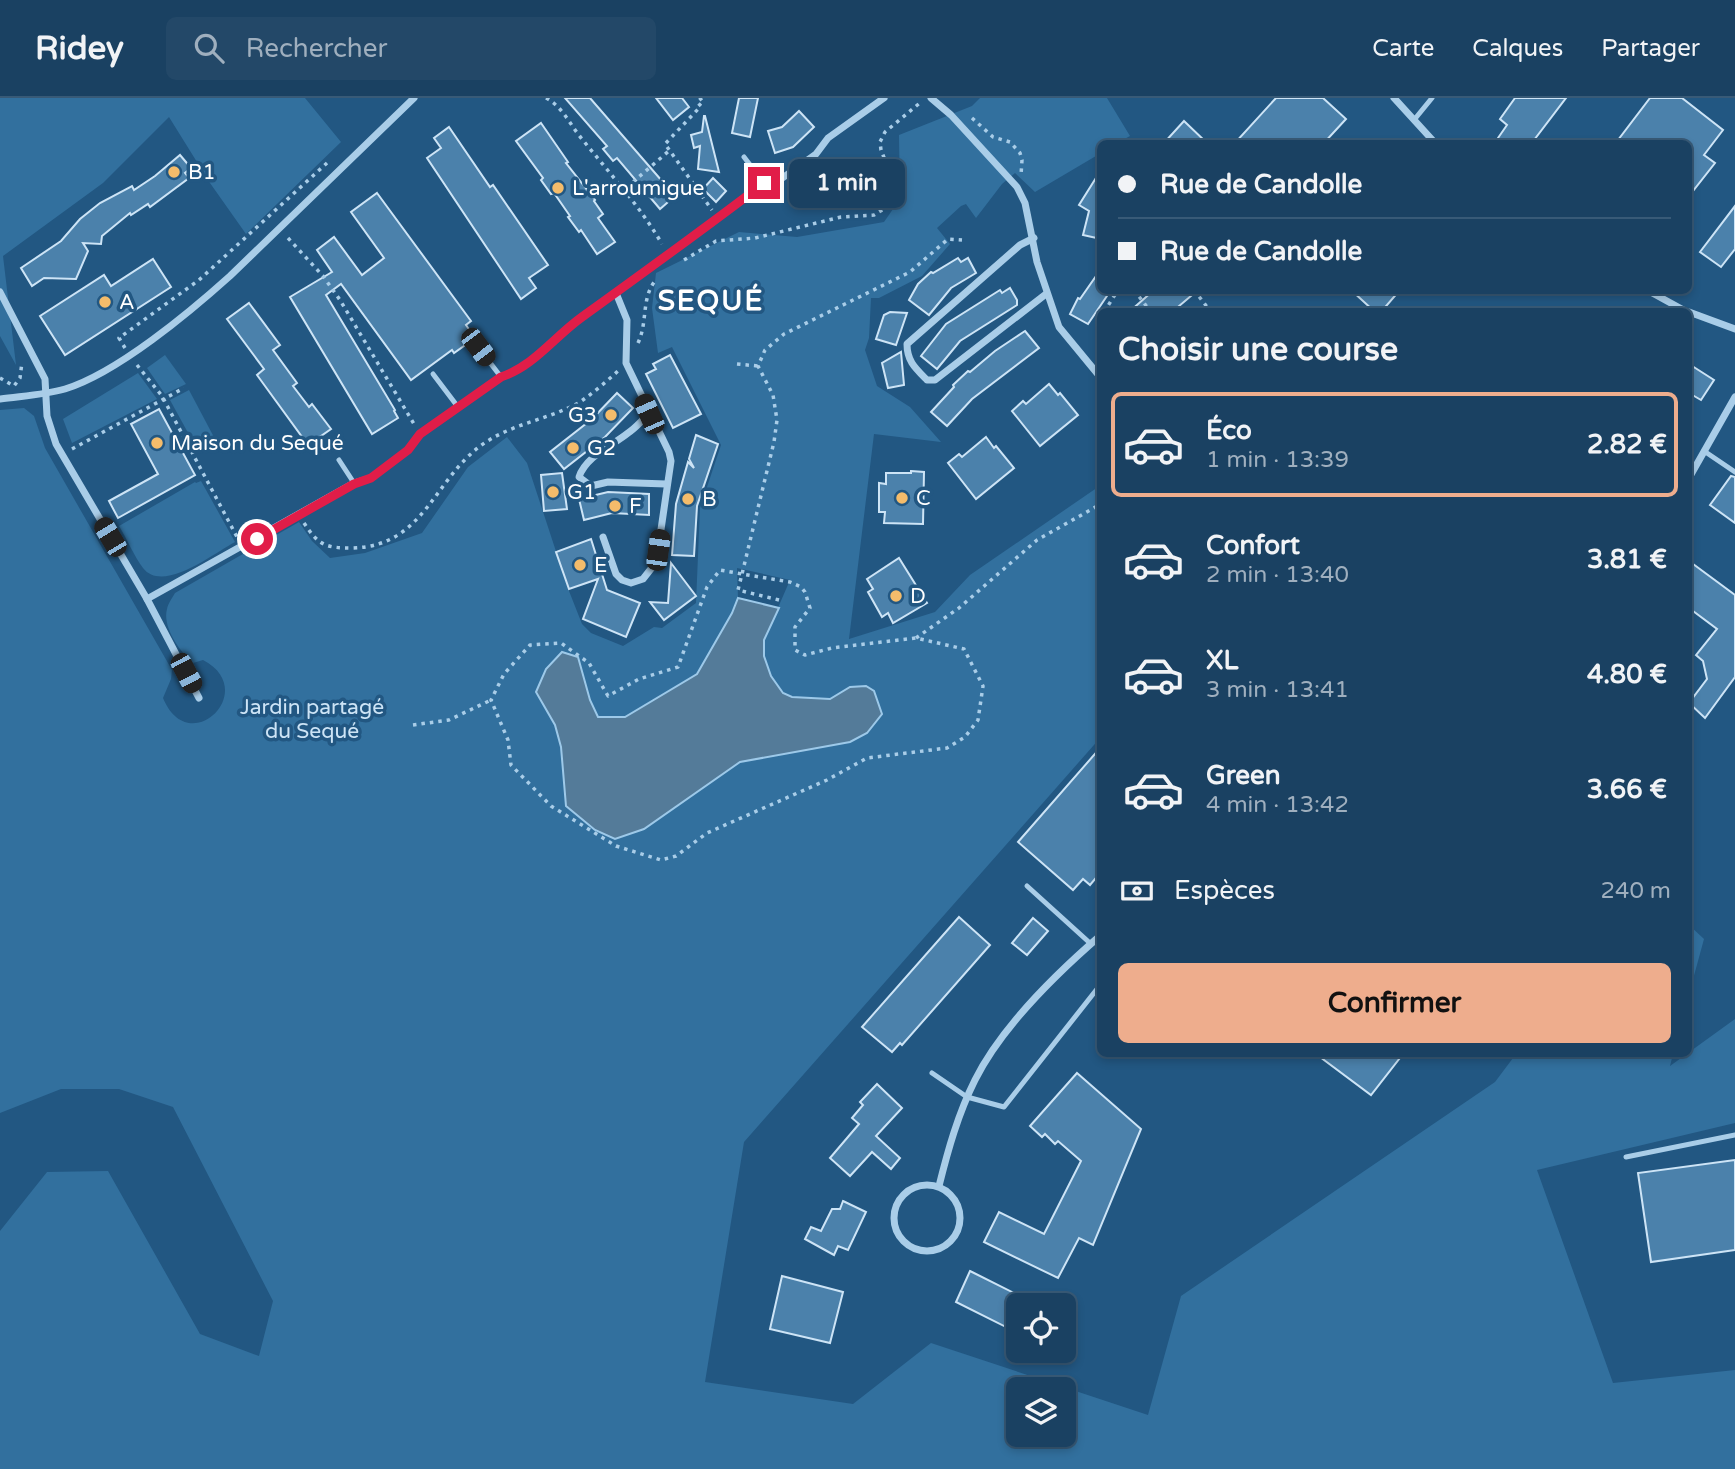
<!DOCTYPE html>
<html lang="fr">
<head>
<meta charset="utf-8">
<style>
  body { margin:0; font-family:"Varela Round",sans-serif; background:#234868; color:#f1f3f6; height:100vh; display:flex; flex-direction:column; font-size:26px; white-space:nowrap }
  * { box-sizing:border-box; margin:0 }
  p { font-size:23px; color:#9fafbe }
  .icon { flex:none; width:38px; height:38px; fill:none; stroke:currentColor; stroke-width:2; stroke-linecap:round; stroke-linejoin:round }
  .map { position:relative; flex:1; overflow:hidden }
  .panel { position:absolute; left:1097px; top:210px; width:595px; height:749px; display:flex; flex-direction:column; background:#1a4162; border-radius:10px; box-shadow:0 4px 10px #0003,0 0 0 2px #385a77 }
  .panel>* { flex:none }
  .banner { position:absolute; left:1097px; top:42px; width:595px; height:154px; border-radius:10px; box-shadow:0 4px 10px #0003,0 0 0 2px #385a77; display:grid; align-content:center; height:154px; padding:0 21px; background:#1a4162 }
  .buttons { position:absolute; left:1006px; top:1195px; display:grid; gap:14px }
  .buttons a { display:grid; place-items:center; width:70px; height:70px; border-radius:10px; background:#1a4162; box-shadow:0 4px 10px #0003,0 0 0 2px #385a77; font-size:35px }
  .end { position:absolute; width:32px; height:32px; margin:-16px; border:9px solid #e11d48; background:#fff; box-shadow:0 0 0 4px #fff }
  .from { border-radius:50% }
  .bubble { position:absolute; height:49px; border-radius:10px; background:#1a4162; box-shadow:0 4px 10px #0003,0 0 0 2px #385a77; font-size:23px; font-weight:800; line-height:49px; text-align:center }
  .car { position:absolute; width:21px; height:42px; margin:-21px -10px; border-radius:9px; box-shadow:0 0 5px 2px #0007; background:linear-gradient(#222 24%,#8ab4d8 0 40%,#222 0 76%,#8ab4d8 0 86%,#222 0) }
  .banner b { display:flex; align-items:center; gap:24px; height:66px; font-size:26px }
  .banner b+b { border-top:2px solid #385a77 }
  .banner i { width:18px; height:18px; background:#f1f3f6 }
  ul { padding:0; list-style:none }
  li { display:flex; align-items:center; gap:21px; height:105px; margin:0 14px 10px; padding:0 7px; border:4px solid transparent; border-radius:10px }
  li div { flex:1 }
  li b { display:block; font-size:26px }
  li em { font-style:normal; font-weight:800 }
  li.current { border-color:#eead8d }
  li>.icon { width:63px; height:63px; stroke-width:1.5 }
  h2 { padding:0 21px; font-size:32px; line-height:84px }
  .pay { display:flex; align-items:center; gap:18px; height:77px; padding:0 21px; font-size:26px }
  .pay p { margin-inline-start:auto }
  .button { display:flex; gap:14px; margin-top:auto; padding:14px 21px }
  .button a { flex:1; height:80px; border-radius:10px; background:#eead8d; color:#111; font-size:28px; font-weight:800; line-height:80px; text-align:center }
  header { display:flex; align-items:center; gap:42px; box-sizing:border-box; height:98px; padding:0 35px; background:#1a4162; border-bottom:2px solid #385a77 }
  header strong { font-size:33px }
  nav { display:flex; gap:38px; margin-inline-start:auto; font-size:24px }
  .search { width:490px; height:63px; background:#234868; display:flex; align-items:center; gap:18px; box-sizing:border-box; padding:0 24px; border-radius:10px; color:#9fafbe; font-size:26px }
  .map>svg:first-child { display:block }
  .green { fill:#32709e; fill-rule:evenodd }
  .water { fill:#547b99; stroke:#9dc9e9; stroke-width:2 }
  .building { fill:#4b81ab; stroke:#cde4f6; stroke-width:2 }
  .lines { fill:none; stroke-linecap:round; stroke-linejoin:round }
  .path { stroke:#a9cde8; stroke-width:3.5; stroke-dasharray:3.5 5; stroke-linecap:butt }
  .service { stroke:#a9cde8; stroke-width:5 }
  .minor { stroke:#a9cde8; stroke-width:7 }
  .route { stroke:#e11d48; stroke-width:9 }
  .poi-dot { fill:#f4bc6b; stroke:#225782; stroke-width:2.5 }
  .labels { text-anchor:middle; stroke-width:7; stroke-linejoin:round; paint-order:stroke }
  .poi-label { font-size:21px; fill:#fff; stroke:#225782; text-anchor:start }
  .park-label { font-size:21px; fill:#cde4f6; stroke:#225782 }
  .district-label { font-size:28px; font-weight:bold; letter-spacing:2px; fill:#fff; stroke:#225782 }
</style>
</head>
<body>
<header>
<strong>Ridey</strong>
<div class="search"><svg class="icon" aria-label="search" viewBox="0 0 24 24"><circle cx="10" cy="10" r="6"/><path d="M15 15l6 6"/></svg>Rechercher</div>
<nav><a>Carte</a><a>Calques</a><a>Partager</a></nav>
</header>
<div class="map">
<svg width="1735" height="1371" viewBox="0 0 1735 1371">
  <rect width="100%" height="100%" fill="#225782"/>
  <g class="green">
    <path d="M0 0H305L341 44 246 136 210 85 169 19 103 85 3 158 16 267 0 238Z"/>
    <path d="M980 0H1107L1130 38 1117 45 1101 46V55L1035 94 1015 75 1002 86 976 120 966 106 961 108 937 130 950 146 922 178 879 200H871L869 240 865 252 877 288 910 309 941 344 874 336 849 541 935 514 970 477 1101 387V639L744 1044 705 1284 853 1306 931 1245 1148 1317 1181 1198 1495 984 1516 956H1673L1670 968 1735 921V1025L1537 1072 1613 1285 1735 1272V1371H0V1133L47 1074 108 1073 200 1236 259 1258 273 1203 173 1009 119 991H61L0 1015V312L24 310 34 318 45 350 172 572 171 581 163 600C189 663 261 592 203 562L193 565C180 554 162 529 167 511 168 506 172 500 175 495L299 424 312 443 330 460 365 455 422 435 468 369 507 339 527 365 569 493 582 526 591 535 623 548 654 529 662 530 696 505 700 410 721 347 672 249 658 255 652 210 656 175 739 134 797 139 884 124 900 101 899 37 972 8ZM737 470 790 482 764 542V558L771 578 783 595 792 599 830 601 850 589V644L740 664 644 731 566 707 561 649 555 627 536 594 578 559 590 602 598 620 625 619 697 576 732 515 738 500ZM1018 1292H1064V1337H1018Z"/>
    <path d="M165 257 186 286 165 296 147 270Z"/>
    <path d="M138 275 157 301 72 345 63 321Z"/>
    <path d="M189 292 216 343 198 353 170 302Z"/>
    <path d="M201 383 235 444C214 455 163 496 143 470 134 458 127 441 119 428L195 384 196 385Z"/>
    <path d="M1689 827 1704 841 1689 896Z"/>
  </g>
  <path class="water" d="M738 500 779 510 764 542V558L771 578 783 595 792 599 830 601 850 589 866 588 874 593 882 616 867 635 850 644 740 664 644 731 615 741 595 732 566 708 561 649 555 627 536 594 546 571 562 554 578 559 590 602 598 619H625L697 576 732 515Z"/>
  <g class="building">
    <path d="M565 0H590L675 98 660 111 617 60 613 63 603 51 607 48Z"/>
    <path d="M656 0H682L689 9 673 22Z"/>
    <path d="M739 0H758L750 39 732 35Z"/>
    <path d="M1276 0H1323L1346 21 1323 46H1234Z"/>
    <path d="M1515 0H1566L1531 46H1505L1498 40 1507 27 1500 21Z"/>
    <path d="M1650 0H1682L1723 32 1704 57 1715 65 1689 98V46H1615Z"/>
    <path d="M799 13 814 29 793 49 775 55 768 33 782 29Z"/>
    <path d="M704 18H705L719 74 698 71 700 48 694 50 691 37 702 34Z"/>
    <path d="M1184 23 1208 46H1163Z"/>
    <path d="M541 25 568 64 566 65 595 102 594 103 603 116 598 120 615 144 597 156 581 132 579 134 568 119 570 118 554 95 551 96 541 82 543 80 516 43Z"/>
    <path d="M449 29 490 89 493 87 548 167 529 180 536 190 521 201 427 60 441 50 434 40Z"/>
    <path d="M180 57 191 70 185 75 189 80 150 109 148 106 131 117 130 115 102 138 101 146 83 145 88 153 76 181 44 180 32 188 21 170 61 143 80 121 100 105 132 88 134 92 155 78Z"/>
    <path d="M1101 72V141L1083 137 1089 113 1079 107Z"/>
    <path d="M713 80 726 93 716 104 703 91Z"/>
    <path d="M377 95 471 223 466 227 475 240 454 255 452 252 411 282 341 186 326 197 395 312 394 313 398 320 372 336 290 199 332 174 317 152 334 139 362 177 384 160 351 114Z"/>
    <path d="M1735 108V151L1721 169 1700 154Z"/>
    <path d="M958 160 961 164 968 160 976 175 951 190 929 217 909 202 918 186 931 174 933 175Z"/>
    <path d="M153 161 171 189 65 257 40 218 104 177 111 188Z"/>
    <path d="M1101 171V192H1111L1088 226 1070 216 1078 200 1080 201Z"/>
    <path d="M1010 190 1017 202V207L960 243 937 271 921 258 946 226 1000 192 1002 195Z"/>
    <path d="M1154 192H1198L1172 214H1129Z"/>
    <path d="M1351 192H1400L1381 214H1375Z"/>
    <path d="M249 205 280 247 273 252 297 285 293 288 309 309 312 306 331 331 308 347 257 277 264 271 227 221Z"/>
    <path d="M890 214 907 215 896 247 876 241 884 217Z"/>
    <path d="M1025 233 1039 250 972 301 947 328 931 314 954 289 953 287 968 273 970 274 995 253Z"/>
    <path d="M901 254 904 287 888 290 882 265Z"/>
    <path d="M670 257 701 316 673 330 646 276 656 271 653 266Z"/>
    <path d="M1689 266 1714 282 1701 302 1689 295Z"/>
    <path d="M1049 286 1058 297 1060 295 1078 317 1040 348 1012 313 1023 303 1026 306Z"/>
    <path d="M617 295 633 310 605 339 564 371 550 354 592 321Z"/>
    <path d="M159 311 195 377 118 420 109 403 158 376 131 326Z"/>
    <path d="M696 337 718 346 697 408 694 458 672 457 676 406 688 364 694 370 689 361Z"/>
    <path d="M986 339 994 350 996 348 1014 370 976 401 948 365 959 356 962 359Z"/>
    <path d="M911 373 924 374 923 426 884 425 885 414H879V385L886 386V375H911Z"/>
    <path d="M562 375 567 411 544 413 541 377Z"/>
    <path d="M1731 378 1735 379V425L1710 407Z"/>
    <path d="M608 394 649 396V417L612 415 584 422 579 401Z"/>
    <path d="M591 441 607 492 640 505 626 539 583 521 598 481 569 491 556 454Z"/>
    <path d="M899 460 927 505 893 525 888 515 882 519 868 494 873 491 867 481Z"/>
    <path d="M1689 463 1735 497V579L1705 620 1689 605 1707 581 1703 563 1696 557 1717 531 1689 510Z"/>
    <path d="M671 465 696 498 664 522 650 504 668 505Z"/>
    <path d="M1101 649V774L1090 787 1083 781 1073 792 1018 744Z"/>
    <path d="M959 819 990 847 902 947 900 945 892 954 862 929Z"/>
    <path d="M1033 820 1048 833 1027 857 1012 845Z"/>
    <path d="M1316 956H1403L1371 997Z"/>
    <path d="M1077 975 1141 1031 1093 1147 1079 1140 1058 1180 984 1144 999 1114 1044 1136 1081 1063 1058 1043 1055 1046 1045 1036 1042 1039 1030 1028Z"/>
    <path d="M877 986 902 1010 876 1038 900 1060 891 1071 872 1054 850 1078 830 1060 859 1026 852 1020 863 1007 860 1004Z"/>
    <path d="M1735 1062V1152L1651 1164 1638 1075Z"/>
    <path d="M843 1103 866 1114 848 1152 838 1148 834 1157 805 1141 811 1129 821 1133 832 1111H840Z"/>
    <path d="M970 1173 1040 1208H1018V1235L956 1204Z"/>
    <path d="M782 1178 843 1194 830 1245 770 1231Z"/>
  </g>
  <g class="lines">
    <g class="path">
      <path d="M546 0C563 9 570 27 582 41 610 76 640 108 662 146"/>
      <path d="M702 0 697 4 701 8 665 46 712 112"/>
      <path d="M972 20 993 39 1010 44 1020 55 1022 62 1021 77"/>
      <path d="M633 84 670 52"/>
      <path d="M288 140 323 178 340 202 414 326"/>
      <path d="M684 162 716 143 755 140 841 119 874 117 884 111 892 90 891 77 881 52 880 44 885 34 921 4"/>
      <path d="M1134 192 1151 214"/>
      <path d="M1194 192 1211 214"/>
      <path d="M1104 214 1118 192"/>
      <path d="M638 245C648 224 641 201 655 183"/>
      <path d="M125 250 119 240 199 182 327 65"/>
      <path d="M737 266 758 268"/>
      <path d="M137 267 162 298 237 439"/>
      <path d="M0 280 14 288 20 280 22 264"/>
      <path d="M72 351 184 290"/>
      <path d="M304 425C319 448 326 450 353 450 426 448 434 378 486 344 515 325 550 321 580 304 593 295 606 284 618 273"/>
      <path d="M779 502 738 492 742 476 720 472 707 489 678 569 639 581 608 598 589 565 561 545 530 547 504 576 491 602 508 642 511 667 551 708 616 748 661 762 676 758 707 735 827 682 867 660 947 650 965 639 978 622 983 588 964 551 916 540 832 550 805 557 795 552V529L810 510 805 494 801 489 790 484 742 476 774 344 777 322 773 297 758 268 765 252 784 236 910 174 948 141 962 142"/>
      <path d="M916 540 959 510 1037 442 1101 406"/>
      <path d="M413 627 449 622 491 602"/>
    </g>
    <g class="service">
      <path d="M1414 22 1432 0"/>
      <path d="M744 59 764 85"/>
      <path d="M1689 154 1691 151"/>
      <path d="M478 249 501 279"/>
      <path d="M433 276 458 309"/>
      <path d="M1704 353 1735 374"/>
      <path d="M339 362 354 385"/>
      <path d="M1027 788 1091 846"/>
      <path d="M932 975 967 999 1004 1009 1101 886"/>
      <path d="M1626 1059 1735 1037"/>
    </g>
    <g class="minor">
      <path d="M931 0 951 17 1017 89 1025 105 1037 164 1059 229 1101 280"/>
      <path d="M1394 0 1436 46"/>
      <path d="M1034 140 1020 147 907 246C907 263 915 270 927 282H935L1046 196"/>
      <path d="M1647 192 1687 214"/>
      <path d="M0 194 45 281 47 318 56 346 147 501 199 600"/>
      <path d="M1689 214 1735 231"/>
      <path d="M0 301C21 298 44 297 65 291 117 275 190 214 230 178L414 0"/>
      <path d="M649 316C642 322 636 330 628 335 612 348 586 358 579 379L591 388 608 384 666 386"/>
      <path d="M1689 380 1735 299"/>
      <path d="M603 439 616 476 622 482 631 485 643 481 654 467 658 452 671 363 669 354 626 265 627 222 616 195"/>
      <path d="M147 501 354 385 371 380 408 352 420 336 501 279C534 268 554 239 582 219 643 175 704 131 764 85L781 81 816 56 828 40 884 0"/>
      <circle cx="927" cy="1120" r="33"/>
      <path d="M939 1088C948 1052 958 1016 975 982 1001 930 1057 875 1101 837"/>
    </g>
  </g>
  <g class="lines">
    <path class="route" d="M257 441 354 386 371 380 408 352 420 336 501 279C534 268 554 239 582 219 643 175 704 131 764 85"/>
  </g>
  <g class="poi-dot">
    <circle cx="174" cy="74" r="7"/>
    <circle cx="558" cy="90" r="7"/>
    <circle cx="105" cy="204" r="7"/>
    <circle cx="611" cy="317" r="7"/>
    <circle cx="157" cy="345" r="7"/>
    <circle cx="573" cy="350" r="7"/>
    <circle cx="553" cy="394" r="7"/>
    <circle cx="902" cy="400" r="7"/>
    <circle cx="688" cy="401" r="7"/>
    <circle cx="615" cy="408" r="7"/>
    <circle cx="580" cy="467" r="7"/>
    <circle cx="896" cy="498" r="7"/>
  </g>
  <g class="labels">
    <g class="poi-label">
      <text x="188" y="81">B1</text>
      <text x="572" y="97">L'arroumigue</text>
      <text x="119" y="211">A</text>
      <text x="597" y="324" text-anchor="end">G3</text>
      <text x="171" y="352">Maison du Sequé</text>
      <text x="587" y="357">G2</text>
      <text x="567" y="401">G1</text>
      <text x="916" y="407">C</text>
      <text x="702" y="408">B</text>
      <text x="629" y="415">F</text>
      <text x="594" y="474">E</text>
      <text x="910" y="505">D</text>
    </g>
    <g class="park-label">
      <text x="312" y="616">Jardin partagé<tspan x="312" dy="24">du Sequé</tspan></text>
    </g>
    <g class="district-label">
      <text x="711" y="212">SEQUÉ</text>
    </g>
  </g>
</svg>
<div class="buttons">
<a><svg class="icon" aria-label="locate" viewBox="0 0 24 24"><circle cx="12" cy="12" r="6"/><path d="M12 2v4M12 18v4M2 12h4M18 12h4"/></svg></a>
<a><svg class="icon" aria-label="layers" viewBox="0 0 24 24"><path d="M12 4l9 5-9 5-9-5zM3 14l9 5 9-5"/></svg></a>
</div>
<i class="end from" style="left:257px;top:441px"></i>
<i class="end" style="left:764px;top:85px"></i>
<div class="bubble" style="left:789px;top:61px;width:116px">1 min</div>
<i class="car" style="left:478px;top:249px;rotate:143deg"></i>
<i class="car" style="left:649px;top:316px;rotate:336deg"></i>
<i class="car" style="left:110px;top:439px;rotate:329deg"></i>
<i class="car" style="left:658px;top:452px;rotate:8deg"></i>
<i class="car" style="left:186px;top:575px;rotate:152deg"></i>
<div class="banner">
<b><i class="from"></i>Rue de Candolle</b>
<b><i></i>Rue de Candolle</b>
</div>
<section class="panel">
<h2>Choisir une course</h2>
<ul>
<li class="current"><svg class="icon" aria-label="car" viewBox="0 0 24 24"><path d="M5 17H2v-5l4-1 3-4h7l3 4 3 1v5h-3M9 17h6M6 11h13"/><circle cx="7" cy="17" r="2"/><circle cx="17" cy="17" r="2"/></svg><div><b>Éco</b><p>1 min · 13:39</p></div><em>2.82 €</em></li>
<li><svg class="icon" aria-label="car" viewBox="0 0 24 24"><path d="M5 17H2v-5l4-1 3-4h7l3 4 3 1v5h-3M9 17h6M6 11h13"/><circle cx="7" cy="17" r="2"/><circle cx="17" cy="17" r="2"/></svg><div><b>Confort</b><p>2 min · 13:40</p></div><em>3.81 €</em></li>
<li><svg class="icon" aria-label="car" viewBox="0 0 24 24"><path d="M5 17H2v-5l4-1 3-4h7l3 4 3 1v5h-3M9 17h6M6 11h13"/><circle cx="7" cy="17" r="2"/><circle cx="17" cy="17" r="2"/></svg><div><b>XL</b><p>3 min · 13:41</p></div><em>4.80 €</em></li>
<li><svg class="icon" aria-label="car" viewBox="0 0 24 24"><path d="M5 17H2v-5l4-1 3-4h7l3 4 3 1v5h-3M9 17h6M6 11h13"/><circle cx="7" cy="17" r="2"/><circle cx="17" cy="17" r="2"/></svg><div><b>Green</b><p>4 min · 13:42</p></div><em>3.66 €</em></li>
</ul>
<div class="pay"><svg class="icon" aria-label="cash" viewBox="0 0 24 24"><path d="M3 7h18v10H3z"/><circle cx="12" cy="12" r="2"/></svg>Espèces<p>240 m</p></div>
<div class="button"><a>Confirmer</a></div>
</section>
</div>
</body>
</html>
